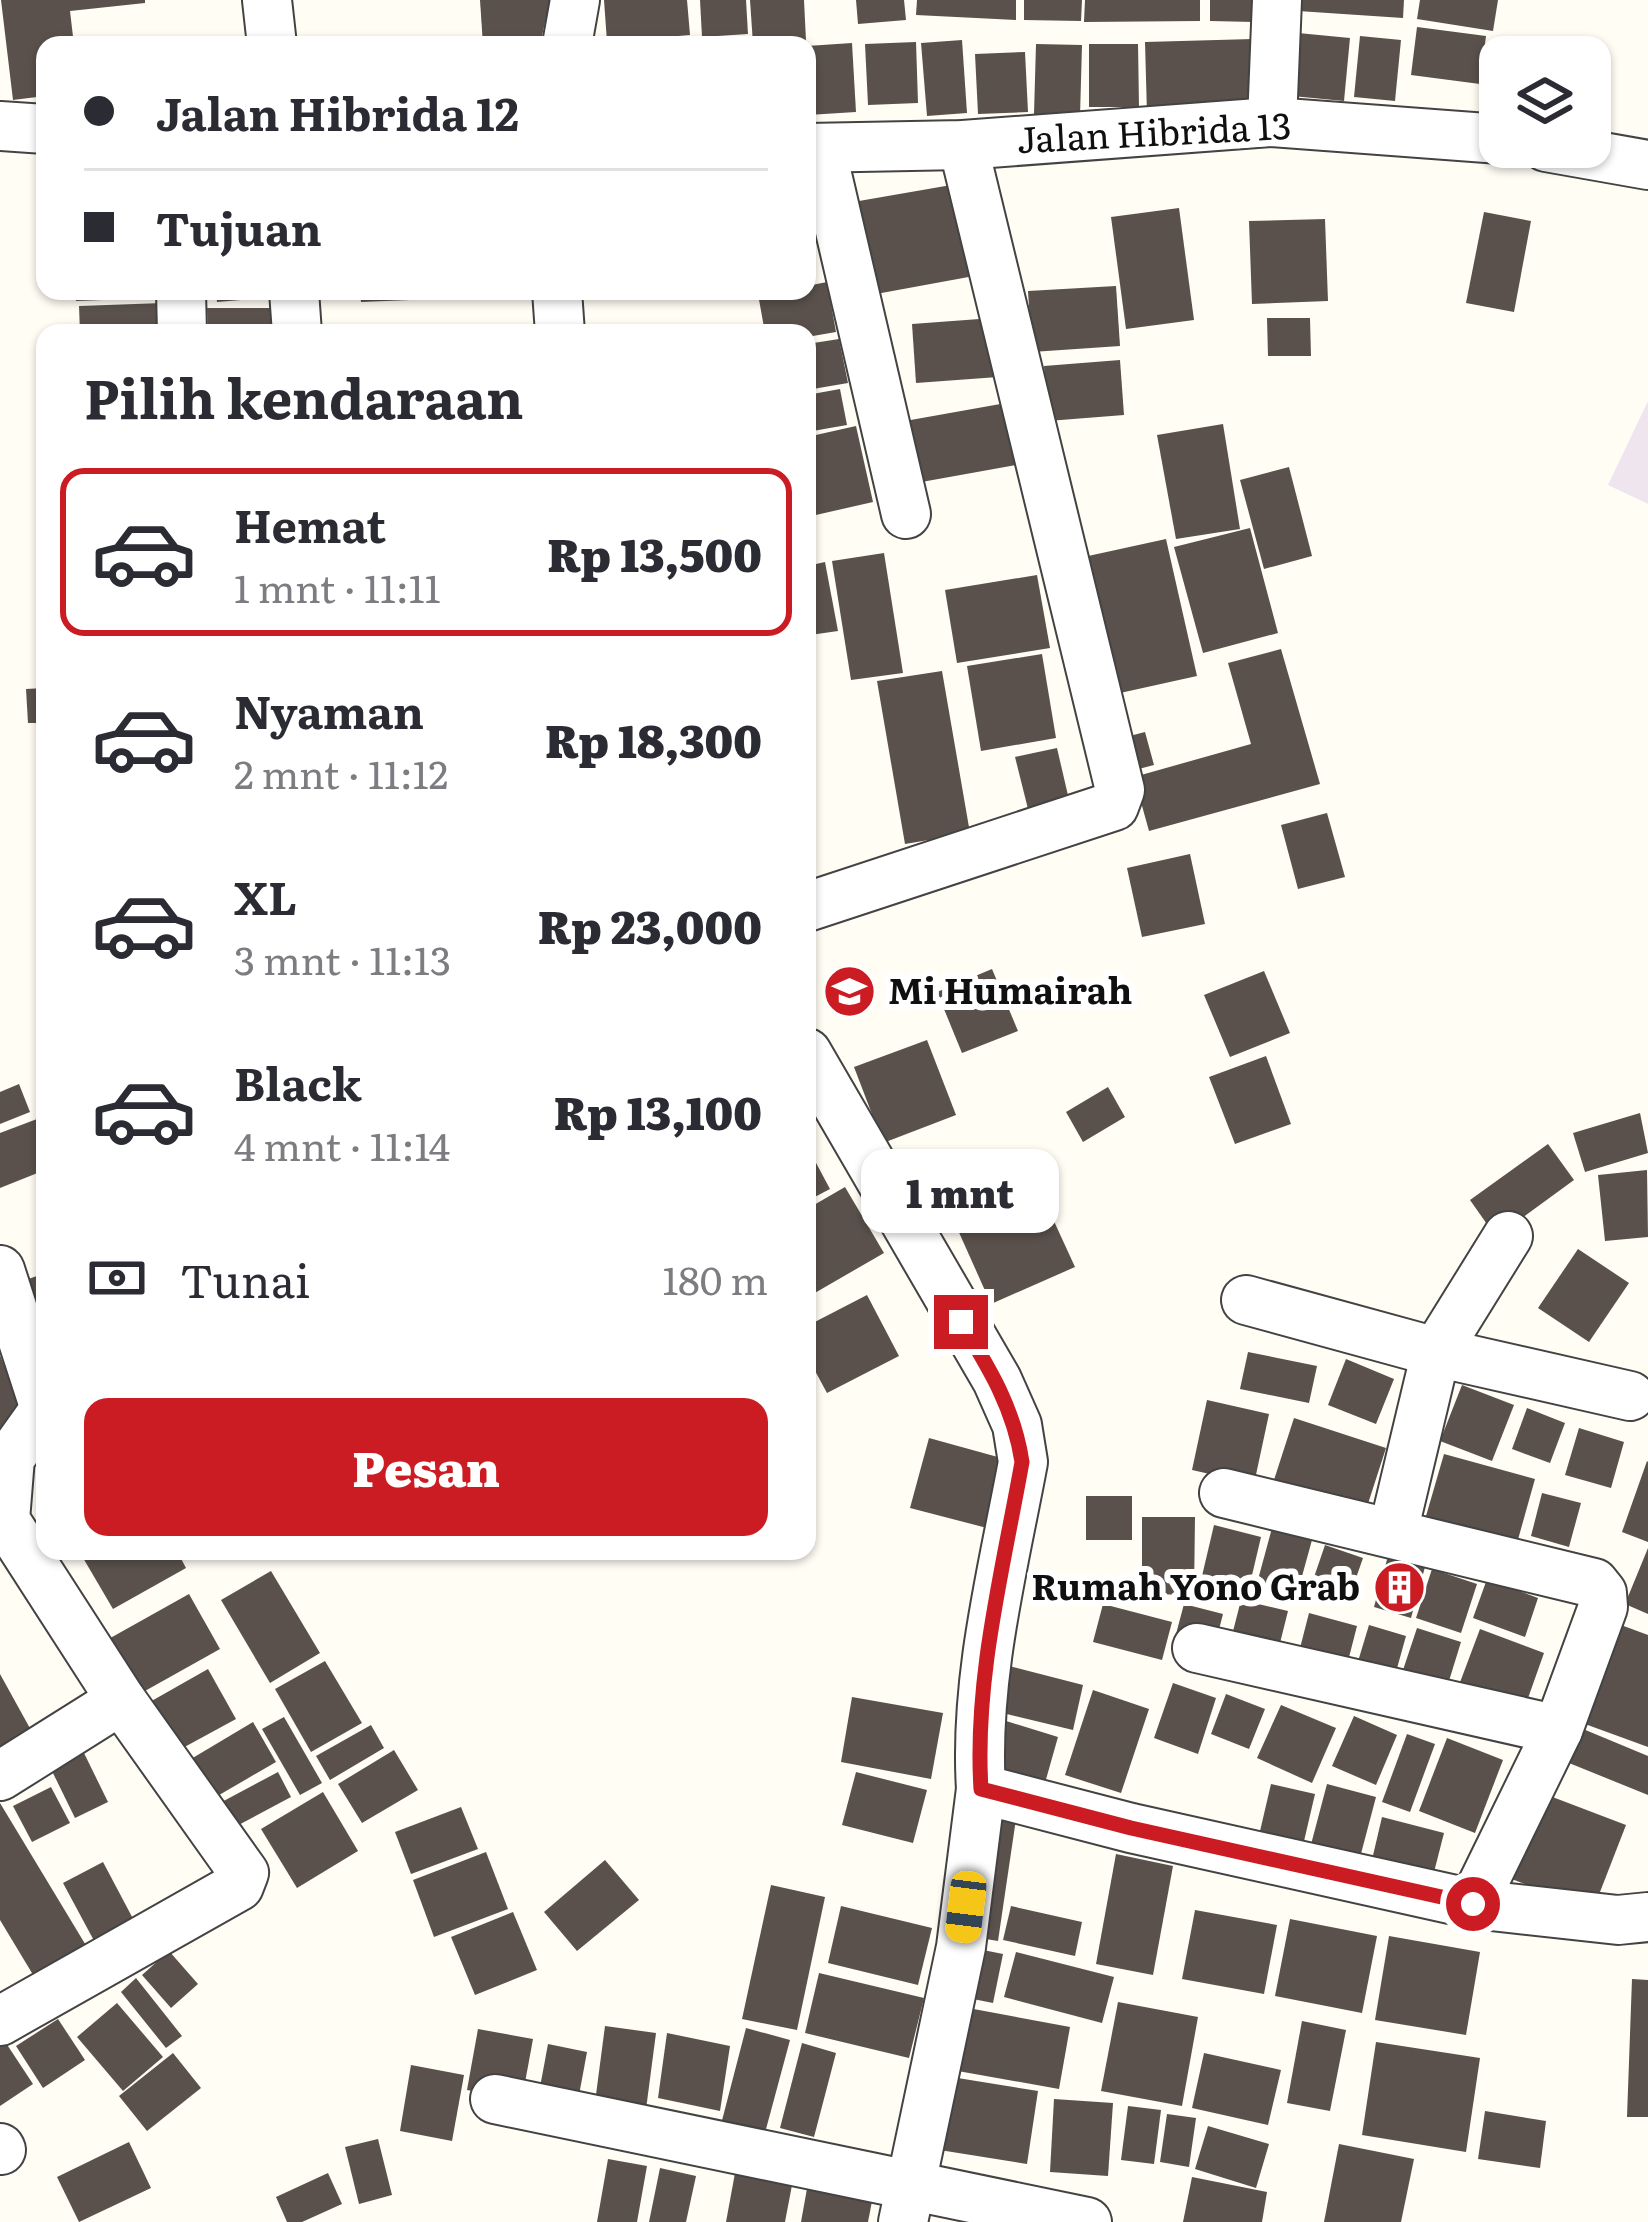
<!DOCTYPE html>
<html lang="id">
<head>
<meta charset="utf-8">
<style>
  body { margin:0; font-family:Literata,serif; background:#f2f2f3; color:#2b2b33; height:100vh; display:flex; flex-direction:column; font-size:45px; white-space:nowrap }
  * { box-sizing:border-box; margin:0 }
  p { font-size:39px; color:#7c7c81 }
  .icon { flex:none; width:66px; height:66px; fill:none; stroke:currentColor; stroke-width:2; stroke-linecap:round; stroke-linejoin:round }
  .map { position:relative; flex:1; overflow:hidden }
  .panel { position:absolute; left:36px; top:324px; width:780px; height:1236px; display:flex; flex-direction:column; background:#fff; border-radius:24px; box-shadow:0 3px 9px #0004 }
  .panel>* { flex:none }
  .banner { position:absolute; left:36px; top:36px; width:780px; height:264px; border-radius:24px; box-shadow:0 3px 9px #0004; display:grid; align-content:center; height:264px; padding:0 48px; background:#fff }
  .controls { position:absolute; left:1479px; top:36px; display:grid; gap:24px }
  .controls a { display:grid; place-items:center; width:132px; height:132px; border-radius:24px; background:#fff; box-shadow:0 3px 9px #0004; font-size:60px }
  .end { position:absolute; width:54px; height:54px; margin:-27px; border:15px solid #cc1c23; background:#fff; box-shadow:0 0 0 6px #fff }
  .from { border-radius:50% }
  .bubble { position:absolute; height:84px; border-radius:24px; background:#fff; box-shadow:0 3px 9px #0004; font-size:39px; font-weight:800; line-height:84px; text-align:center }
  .car { position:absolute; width:36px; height:72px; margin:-36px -18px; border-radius:15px; box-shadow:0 0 9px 3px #0007; background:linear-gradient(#f5c518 24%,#345 0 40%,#f5c518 0 76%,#345 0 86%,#f5c518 0) }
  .banner b { display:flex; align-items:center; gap:42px; height:114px; font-size:45px }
  .banner b+b { border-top:3px solid #e1e1e2 }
  .banner i { width:30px; height:30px; background:#2b2b33 }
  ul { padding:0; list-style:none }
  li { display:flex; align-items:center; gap:36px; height:168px; margin:0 24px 18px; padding:0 24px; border:6px solid transparent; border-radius:24px }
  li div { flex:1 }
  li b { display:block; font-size:45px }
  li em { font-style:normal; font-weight:800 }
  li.current { border-color:#cc1c23 }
  li>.icon { width:108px; height:108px; stroke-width:1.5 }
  h2 { padding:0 48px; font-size:54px; line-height:144px }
  .pay { display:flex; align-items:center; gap:30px; height:132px; padding:0 48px; font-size:45px }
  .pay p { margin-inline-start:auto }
  .action { display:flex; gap:24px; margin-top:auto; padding:24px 48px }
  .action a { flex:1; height:138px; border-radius:24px; background:#cc1c23; color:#fff; font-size:48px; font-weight:800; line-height:138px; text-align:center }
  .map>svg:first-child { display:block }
  .industrial { fill:#eee5ef }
  .building { fill:#5a514c }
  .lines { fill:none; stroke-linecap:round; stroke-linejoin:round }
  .minor-casing { stroke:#434343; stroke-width:52 }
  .minor { stroke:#fff; stroke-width:48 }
  .route { stroke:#cc1c23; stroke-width:15 }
  .labels { text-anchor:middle; stroke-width:12; stroke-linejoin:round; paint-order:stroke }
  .street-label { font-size:36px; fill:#101010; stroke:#fff }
  .poi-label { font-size:36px; font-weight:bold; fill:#101010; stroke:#fff; text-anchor:start }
</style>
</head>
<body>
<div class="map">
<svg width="1648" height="2222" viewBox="0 0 1648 2222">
  <rect width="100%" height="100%" fill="#fffdf4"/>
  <path class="industrial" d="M1648 401V504L1608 485Z"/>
  <g class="building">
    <path d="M1 0H145V3L70 11 74 45H45V96L13 100Z"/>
    <path d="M480 0H550L540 45H483Z"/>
    <path d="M604 0H687L690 35 607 42Z"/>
    <path d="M700 0H746L748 34 702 37Z"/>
    <path d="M750 0H804L806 41 753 44Z"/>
    <path d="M856 0H904L906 20 858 24Z"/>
    <path d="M917 0H1016V20L916 15Z"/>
    <path d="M1024 0H1082L1081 21 1024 20Z"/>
    <path d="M1085 0H1200V21L1084 22Z"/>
    <path d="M1210 0H1254V22L1210 21Z"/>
    <path d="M1298 0H1404L1403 18 1298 11Z"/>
    <path d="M1420 0H1498L1493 31 1417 19Z"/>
    <path d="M1417 27 1486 36 1480 84 1411 75Z"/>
    <path d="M1298 33 1350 38 1344 101 1292 96Z"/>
    <path d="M1360 36 1401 40 1395 101 1354 97Z"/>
    <path d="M349 39 475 40V45H349Z"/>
    <path d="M1253 39 1256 110 1147 114 1145 42Z"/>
    <path d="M962 40 967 113 927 116 921 43Z"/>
    <path d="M916 42 918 103 868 105 865 44Z"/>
    <path d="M852 43 856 112 808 115 807 46Z"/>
    <path d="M1036 44 1082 45 1080 116 1034 114Z"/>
    <path d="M1089 44H1138L1139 107H1089Z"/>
    <path d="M1025 52 1028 112 978 114 975 54Z"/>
    <path d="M957 184 974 276 876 294 859 201Z"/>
    <path d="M1179 208 1194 320 1126 329 1111 217Z"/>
    <path d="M1484 212 1531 221 1514 312 1466 303Z"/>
    <path d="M1325 219 1328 301 1252 304 1249 221Z"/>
    <path d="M827 282 836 332 807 337V333H765L758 294 807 291V286Z"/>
    <path d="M1116 286 1120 346 1032 352 1028 291Z"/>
    <path d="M75 291H155L156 298 76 301Z"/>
    <path d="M216 291H278L279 297 217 302Z"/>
    <rect x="311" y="291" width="43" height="8"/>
    <path d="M360 291H409L410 300 361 302Z"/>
    <path d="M163 303 164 333H80L79 306Z"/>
    <path d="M207 308H272V333H208Z"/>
    <path d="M993 318 998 377 916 383 912 324Z"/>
    <path d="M1267 318H1310L1311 356H1268Z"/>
    <path d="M839 339 848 383 807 390V344Z"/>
    <path d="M1120 360 1124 415 1048 421 1044 366Z"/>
    <path d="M840 389 847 425 807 432V395Z"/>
    <path d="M1006 403 1016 465 916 483 905 421Z"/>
    <path d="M1223 424 1240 529 1176 539 1157 435Z"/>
    <path d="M856 426 873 502 807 517V437Z"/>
    <path d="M1289 467 1312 556 1264 569 1240 480Z"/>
    <path d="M1250 528 1278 633 1203 653 1174 547Z"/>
    <path d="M1166 539 1197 676 1111 695 1079 558Z"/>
    <path d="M884 553 903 673 851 680 832 561Z"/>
    <path d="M825 562 838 631 810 635 807 566Z"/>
    <path d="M1037 575 1050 648 957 663 945 590Z"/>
    <path d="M1281 649 1320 784 1149 831 1134 777 1251 744 1228 663Z"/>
    <path d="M1042 654 1056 738 981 751 967 666Z"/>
    <path d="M942 671 970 833 905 844 877 681Z"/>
    <path d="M45 688V723H28L26 689Z"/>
    <path d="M1145 732 1154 765 1127 772 1118 739Z"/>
    <path d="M1057 748 1070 804 1029 813 1015 757Z"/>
    <path d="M1327 813 1345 877 1298 889 1281 825Z"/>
    <path d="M1190 854 1205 924 1142 937 1127 868Z"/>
    <path d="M992 969 1018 1031 962 1053 937 992Z"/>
    <path d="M1264 971 1290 1033 1230 1057 1204 995Z"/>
    <path d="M927 1040 956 1115 883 1143 854 1067Z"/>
    <path d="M1266 1056 1291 1124 1235 1144 1209 1077Z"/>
    <path d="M19 1084 30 1112 0 1124V1092Z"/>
    <path d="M1108 1087 1125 1117 1083 1142 1066 1112Z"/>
    <path d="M1640 1113 1648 1153 1585 1172 1573 1133Z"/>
    <path d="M37 1119 45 1139V1170L0 1188V1133Z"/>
    <path d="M1548 1144 1574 1180 1496 1237 1470 1200Z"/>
    <path d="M807 1146 830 1189 807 1201Z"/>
    <path d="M1647 1170 1648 1237 1605 1241 1598 1175Z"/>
    <path d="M1036 1182 1075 1267 991 1304 953 1219Z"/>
    <path d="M845 1187 884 1253 813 1294 807 1285V1209Z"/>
    <path d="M1578 1249 1629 1283 1589 1342 1538 1308Z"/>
    <path d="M45 1273V1333L23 1281Z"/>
    <path d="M867 1295 899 1356 827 1393 807 1356V1326Z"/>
    <path d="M1248 1352 1317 1366 1309 1403 1240 1389Z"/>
    <path d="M0 1355 29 1430 0 1441Z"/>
    <path d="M1346 1359 1394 1379 1376 1424 1328 1405Z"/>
    <path d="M1462 1385 1514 1405 1492 1461 1440 1441Z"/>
    <path d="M1207 1400 1269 1414 1254 1484 1192 1470Z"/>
    <path d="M1527 1408 1565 1423 1550 1463 1512 1449Z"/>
    <path d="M1294 1418 1386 1448 1365 1513 1273 1483Z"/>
    <path d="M1579 1428 1624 1442 1611 1488 1565 1475Z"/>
    <path d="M929 1438 1005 1459 987 1528 910 1508Z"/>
    <path d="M1444 1454 1535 1479 1517 1543 1426 1516Z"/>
    <path d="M1647 1461 1648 1462V1542L1622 1532Z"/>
    <path d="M1542 1493 1581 1503 1569 1547 1531 1536Z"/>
    <rect x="1086" y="1496" width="46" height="44"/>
    <path d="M1142 1517H1195L1194 1595 1142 1594Z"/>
    <path d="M1214 1525 1261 1537 1249 1588 1202 1576Z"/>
    <path d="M1272 1528 1312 1540 1296 1598 1256 1587Z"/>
    <path d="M1325 1545 1363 1558 1349 1598 1311 1586Z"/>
    <path d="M1648 1548V1614L1625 1604Z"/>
    <path d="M79 1551H177L186 1568 113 1609Z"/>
    <path d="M1388 1556 1425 1567 1411 1618 1374 1607Z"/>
    <path d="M1432 1569 1477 1584 1461 1633 1416 1618Z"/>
    <path d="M271 1571 320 1653 270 1683 221 1600Z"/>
    <path d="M1487 1579 1538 1598 1525 1637 1473 1618Z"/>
    <path d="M189 1594 220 1649 136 1696 105 1641Z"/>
    <path d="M1241 1600 1288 1611 1277 1655 1230 1643Z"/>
    <path d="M1103 1604 1172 1622 1162 1660 1093 1642Z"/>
    <path d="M1184 1604 1223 1614 1215 1645 1176 1634Z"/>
    <path d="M1309 1613 1357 1626 1346 1669 1298 1656Z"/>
    <path d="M1369 1625 1406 1636 1394 1679 1356 1668Z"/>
    <path d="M1621 1625 1648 1635V1747L1585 1724Z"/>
    <path d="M1417 1628 1461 1642 1444 1697 1399 1682Z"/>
    <path d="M1480 1629 1544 1653 1521 1718 1456 1693Z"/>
    <path d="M325 1661 362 1723 311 1752 275 1689Z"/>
    <path d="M997 1663 1083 1685 1073 1730 986 1709Z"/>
    <path d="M208 1669 236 1719 168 1756 141 1707Z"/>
    <path d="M0 1674 37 1741 0 1761Z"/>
    <path d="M1173 1683 1216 1698 1198 1754 1154 1738Z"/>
    <path d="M1093 1690 1149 1709 1121 1793 1065 1775Z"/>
    <path d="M1226 1694 1265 1709 1249 1749 1211 1734Z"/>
    <path d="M852 1697 943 1713 931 1779 841 1762Z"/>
    <path d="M1281 1705 1336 1728 1312 1783 1257 1758Z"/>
    <path d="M1354 1716 1397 1735 1376 1785 1332 1766Z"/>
    <path d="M284 1717 322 1783 300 1795 262 1729Z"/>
    <path d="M1003 1720 1058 1737 1043 1790 986 1774Z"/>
    <path d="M253 1722 276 1762 214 1798 191 1759Z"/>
    <path d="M371 1725 384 1748 330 1780 316 1756Z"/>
    <path d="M1583 1729 1648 1756V1795L1569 1763Z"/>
    <path d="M1407 1734 1435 1744 1410 1812 1382 1802Z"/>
    <path d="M1447 1738 1503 1760 1475 1833 1419 1811Z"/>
    <path d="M394 1750 418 1790 362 1823 338 1784Z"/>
    <path d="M83 1751 108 1802 75 1818 50 1767Z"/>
    <path d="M278 1772 291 1797 231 1829 218 1804Z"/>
    <path d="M856 1772 927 1790 913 1843 842 1825Z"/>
    <path d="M1271 1784 1315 1794 1301 1854 1257 1844Z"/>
    <path d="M1327 1784 1376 1797 1358 1865 1309 1852Z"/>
    <path d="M51 1787 70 1823 32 1842 13 1806Z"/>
    <path d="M323 1792 358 1851 297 1888 261 1829Z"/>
    <path d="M1542 1793 1626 1825 1593 1910 1509 1878Z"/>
    <path d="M0 1803 96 1962 44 1993 0 1920Z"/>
    <path d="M461 1807 478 1849 411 1874 395 1832Z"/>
    <path d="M986 1815 1016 1819 998 1941 968 1936Z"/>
    <path d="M1382 1817 1444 1833 1432 1880 1371 1864Z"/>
    <path d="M486 1852 508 1909 434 1937 413 1880Z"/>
    <path d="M1116 1854 1173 1866 1153 1975 1096 1964Z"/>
    <path d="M605 1860 639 1900 577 1951 544 1912Z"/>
    <path d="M103 1862 139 1930 99 1950 63 1883Z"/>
    <path d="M771 1885 825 1897 797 2030 742 2019Z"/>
    <path d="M841 1906 932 1928 918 1985 828 1963Z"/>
    <path d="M1011 1906 1082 1922 1075 1956 1003 1940Z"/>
    <path d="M1195 1910 1277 1925 1264 1994 1182 1979Z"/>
    <path d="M513 1912 537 1970 475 1995 451 1937Z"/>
    <path d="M1290 1919 1377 1936 1362 2013 1275 1996Z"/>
    <path d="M1389 1936 1480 1952 1466 2035 1375 2020Z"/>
    <path d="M968 1947 1003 1954 993 2003 958 1996Z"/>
    <path d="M169 1951 198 1984 171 2008 142 1975Z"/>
    <path d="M1016 1952 1114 1977 1102 2023 1004 1997Z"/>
    <path d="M819 1973 924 1998 909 2058 805 2033Z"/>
    <path d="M136 1978 182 2036 166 2048 121 1992Z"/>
    <path d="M1632 1979 1648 1980V2117H1627Z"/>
    <path d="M1118 2002 1198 2017 1182 2106 1101 2091Z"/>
    <path d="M117 2003 163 2057 123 2091 77 2037Z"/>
    <path d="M952 2005 1070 2027 1059 2089 941 2068Z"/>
    <path d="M58 2019 85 2060 43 2088 16 2046Z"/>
    <path d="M1302 2021 1346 2030 1330 2111 1287 2103Z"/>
    <path d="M605 2026 656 2033 645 2117 594 2110Z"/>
    <path d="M746 2028 790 2040 762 2144 719 2132Z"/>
    <path d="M478 2029 533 2039 522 2099 467 2090Z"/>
    <path d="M667 2033 730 2046 720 2111 658 2098Z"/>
    <path d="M0 2034 33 2084 0 2106Z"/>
    <path d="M1376 2042 1480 2058 1466 2152 1362 2135Z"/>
    <path d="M802 2043 836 2053 814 2137 780 2128Z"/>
    <path d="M548 2044 587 2052 577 2106 538 2098Z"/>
    <path d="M173 2053 201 2088 147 2131 119 2096Z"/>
    <path d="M1204 2053 1281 2070 1268 2125 1192 2108Z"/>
    <path d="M411 2065 464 2075 452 2141 400 2131Z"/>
    <path d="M939 2075 1038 2091 1027 2164 927 2148Z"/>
    <path d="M1054 2099 1113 2103 1108 2176 1050 2172Z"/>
    <path d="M1128 2106 1161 2110 1154 2164 1121 2160Z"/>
    <path d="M1485 2111 1546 2121 1540 2168 1478 2159Z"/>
    <path d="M1167 2114 1196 2118 1189 2167 1160 2162Z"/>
    <path d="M1208 2126 1269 2144 1256 2188 1195 2169Z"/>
    <path d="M378 2139 392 2195 359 2204 345 2147Z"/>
    <path d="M129 2142 151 2188 79 2222 57 2177Z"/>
    <path d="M1339 2144 1414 2159 1401 2222H1324Z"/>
    <path d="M608 2159 647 2166 637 2222H597Z"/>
    <path d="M660 2168 696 2176 686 2222H649Z"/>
    <path d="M328 2173 342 2204 302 2222H287L276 2197Z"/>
    <path d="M735 2173 792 2185 785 2222H726Z"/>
    <path d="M1192 2177 1267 2192 1262 2222H1183Z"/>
    <path d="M808 2183 873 2196 868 2222H801Z"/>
  </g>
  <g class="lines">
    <defs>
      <g id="minor">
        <path d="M267 0 272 45"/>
        <path d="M567 45 575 0"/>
        <path d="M1272 122 1277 0"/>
        <path d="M0 126 45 129"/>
        <path d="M1546 147 1648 165"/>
        <path d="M807 148 963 145 1272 122 1500 139"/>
        <path d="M821 149 906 514"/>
        <path d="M181 291 182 333"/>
        <path d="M294 291 297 333"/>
        <path d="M557 291 560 333"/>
        <path d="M807 907 1114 806 1120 790 963 145"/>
        <path d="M807 1053 997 1380 1017 1425 1023 1462C1003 1569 974 1680 981 1789"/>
        <path d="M0 1270 45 1409"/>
        <path d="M1246 1300 1436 1352 1630 1396"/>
        <path d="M1224 1493 1594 1583 1602 1593 1603 1607 1558 1730 1473 1904"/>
        <path d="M1393 1532 1436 1352 1508 1236"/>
        <path d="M1197 1648 1558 1730"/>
        <path d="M0 1776 121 1700"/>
        <path d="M0 2021 239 1886 244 1873 121 1700 5 1520 10 1458 45 1409"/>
        <path d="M495 2099 1087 2222"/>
        <path d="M0 2148 1 2150"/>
        <path d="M903 2222 961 1947 981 1789 1131 1828 1473 1904 1618 1920 1648 1917"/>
      </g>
    </defs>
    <use href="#minor" class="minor-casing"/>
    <use href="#minor" class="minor"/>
  </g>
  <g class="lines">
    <path class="route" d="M961 1322C989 1368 1014 1408 1022 1462 1003 1569 974 1680 981 1789L1131 1828 1473 1904"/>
  </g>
  <defs>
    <symbol id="school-disc" viewBox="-11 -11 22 22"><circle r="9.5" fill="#cc1c23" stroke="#fff"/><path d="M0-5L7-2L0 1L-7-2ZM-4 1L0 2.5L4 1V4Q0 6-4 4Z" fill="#fff"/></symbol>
    <symbol id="building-disc" viewBox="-11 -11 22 22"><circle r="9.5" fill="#cc1c23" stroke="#fff"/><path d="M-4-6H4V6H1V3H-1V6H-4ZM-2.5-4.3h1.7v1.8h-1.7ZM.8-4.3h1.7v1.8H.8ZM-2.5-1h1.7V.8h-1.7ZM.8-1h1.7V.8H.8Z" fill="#fff"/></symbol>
  </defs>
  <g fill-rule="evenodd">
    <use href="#school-disc" x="820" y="962" width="59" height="59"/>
    <use href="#building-disc" x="1370" y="1558" width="59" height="59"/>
  </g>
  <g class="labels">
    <g class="street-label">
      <text transform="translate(1154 133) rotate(-3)" y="13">Jalan Hibrida 13</text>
    </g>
    <g class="poi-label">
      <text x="888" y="1004">Mi Humairah</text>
      <text x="1360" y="1600" text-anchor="end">Rumah Yono Grab</text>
    </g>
  </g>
</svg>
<div class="controls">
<a><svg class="icon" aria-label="layers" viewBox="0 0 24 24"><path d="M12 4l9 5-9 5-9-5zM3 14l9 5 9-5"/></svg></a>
</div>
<i class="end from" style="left:1473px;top:1904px"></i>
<i class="end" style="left:961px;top:1322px"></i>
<div class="bubble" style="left:861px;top:1149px;width:198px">1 mnt</div>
<i class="car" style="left:966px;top:1907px;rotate:187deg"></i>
<div class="banner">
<b><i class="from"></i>Jalan Hibrida 12</b>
<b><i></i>Tujuan</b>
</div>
<section class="panel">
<h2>Pilih kendaraan</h2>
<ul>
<li class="current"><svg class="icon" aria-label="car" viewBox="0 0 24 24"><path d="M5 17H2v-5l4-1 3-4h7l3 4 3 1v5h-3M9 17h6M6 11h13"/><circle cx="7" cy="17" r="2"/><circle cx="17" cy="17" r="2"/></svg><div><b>Hemat</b><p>1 mnt · 11:11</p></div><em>Rp 13,500</em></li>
<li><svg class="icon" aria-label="car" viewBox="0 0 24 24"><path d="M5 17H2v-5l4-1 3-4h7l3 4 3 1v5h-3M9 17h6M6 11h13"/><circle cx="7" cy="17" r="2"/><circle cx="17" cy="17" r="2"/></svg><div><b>Nyaman</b><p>2 mnt · 11:12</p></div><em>Rp 18,300</em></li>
<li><svg class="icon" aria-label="car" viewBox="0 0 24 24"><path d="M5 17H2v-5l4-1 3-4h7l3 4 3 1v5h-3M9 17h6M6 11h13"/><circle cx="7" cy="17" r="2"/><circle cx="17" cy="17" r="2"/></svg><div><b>XL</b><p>3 mnt · 11:13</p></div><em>Rp 23,000</em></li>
<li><svg class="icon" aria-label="car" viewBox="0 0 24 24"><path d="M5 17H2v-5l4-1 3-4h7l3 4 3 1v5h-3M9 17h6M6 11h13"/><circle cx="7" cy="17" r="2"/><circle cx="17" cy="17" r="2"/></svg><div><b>Black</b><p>4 mnt · 11:14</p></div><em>Rp 13,100</em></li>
</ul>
<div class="pay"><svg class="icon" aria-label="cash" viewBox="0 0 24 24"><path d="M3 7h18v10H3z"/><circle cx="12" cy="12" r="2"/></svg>Tunai<p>180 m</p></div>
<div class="action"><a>Pesan</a></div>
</section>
</div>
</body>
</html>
